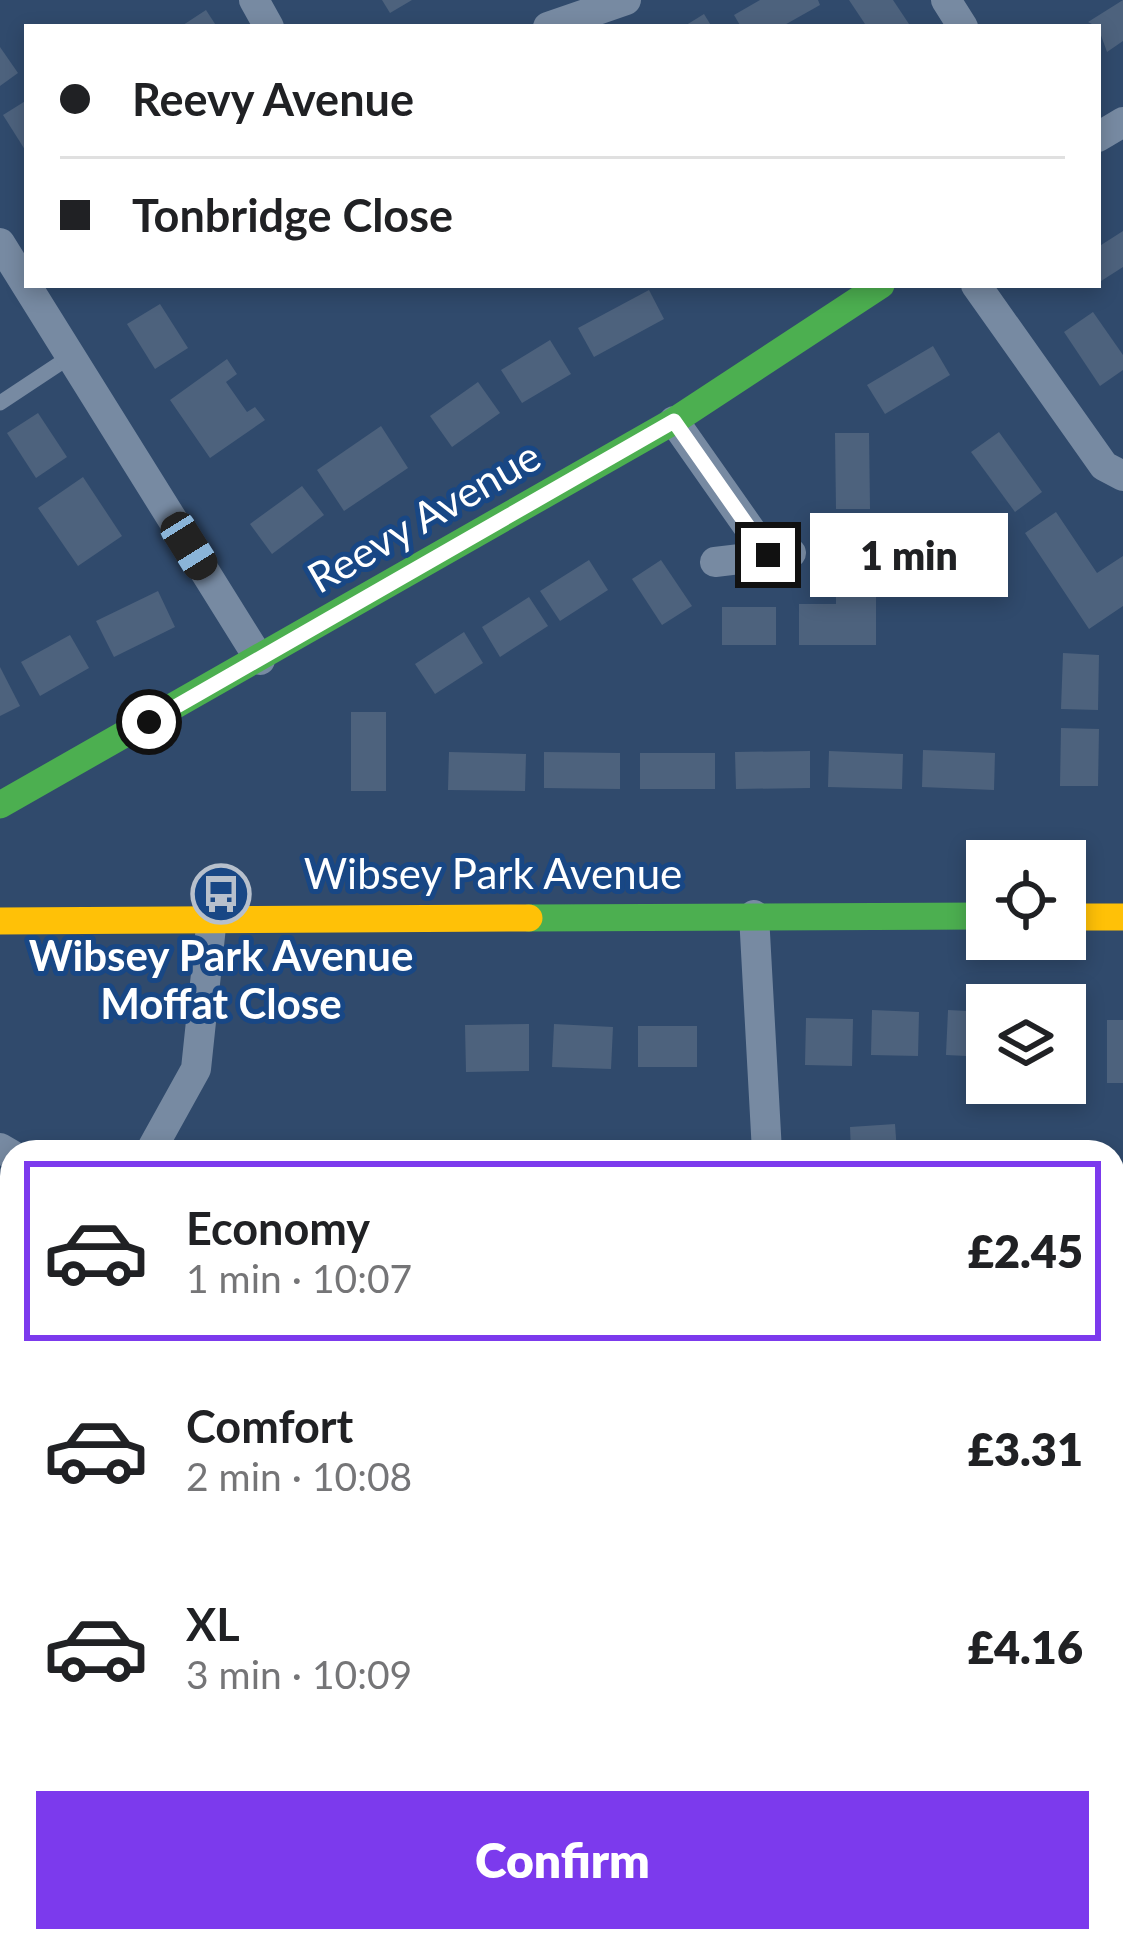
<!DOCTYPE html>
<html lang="en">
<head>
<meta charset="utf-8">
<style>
  body { margin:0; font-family:Lato,sans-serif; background:#f2f2f2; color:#202124; height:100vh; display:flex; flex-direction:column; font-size:45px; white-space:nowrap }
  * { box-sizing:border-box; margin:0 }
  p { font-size:39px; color:#757577 }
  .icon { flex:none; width:66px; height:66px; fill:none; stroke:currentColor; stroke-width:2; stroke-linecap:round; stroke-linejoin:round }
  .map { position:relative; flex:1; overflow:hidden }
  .side { position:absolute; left:0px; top:1140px; width:1125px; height:813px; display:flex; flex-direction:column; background:#fff; border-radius:36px 36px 0 0; box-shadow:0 6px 18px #0003 }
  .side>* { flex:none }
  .hud { position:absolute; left:24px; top:24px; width:1077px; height:264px; border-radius:0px; box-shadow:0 6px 18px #0003; display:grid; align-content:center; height:264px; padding:0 36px; background:#fff }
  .tools { position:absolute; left:966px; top:840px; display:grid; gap:24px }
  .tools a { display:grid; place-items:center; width:120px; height:120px; border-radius:0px; background:#fff; box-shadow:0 6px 18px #0003; font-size:60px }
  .end { position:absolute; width:54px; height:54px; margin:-27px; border:15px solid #fff; background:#111; box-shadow:0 0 0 6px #111 }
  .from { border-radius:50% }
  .bubble { position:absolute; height:84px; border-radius:0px; background:#fff; box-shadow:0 6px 18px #0003; font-size:39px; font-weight:800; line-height:84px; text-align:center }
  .car { position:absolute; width:36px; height:72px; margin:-36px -18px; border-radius:15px; box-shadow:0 0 9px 3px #0007; background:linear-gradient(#222 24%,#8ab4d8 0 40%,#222 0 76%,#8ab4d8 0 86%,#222 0) }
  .hud b { display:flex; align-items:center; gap:42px; height:114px; font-size:45px }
  .hud b+b { border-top:3px solid #e0e0e0 }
  .hud i { width:30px; height:30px; background:#202124 }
  ul { padding:21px 0 0; list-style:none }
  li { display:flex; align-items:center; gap:36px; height:180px; margin:0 24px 18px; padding:0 12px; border:6px solid transparent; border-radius:0px }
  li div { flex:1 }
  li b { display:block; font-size:45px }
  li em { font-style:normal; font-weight:800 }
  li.on { border-color:#7c3aed }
  li>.icon { width:108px; height:108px; stroke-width:1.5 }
  .primary-button { display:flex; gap:24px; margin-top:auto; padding:24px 36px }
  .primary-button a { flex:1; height:138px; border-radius:0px; background:#7c3aed; color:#fff; font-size:48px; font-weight:800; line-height:138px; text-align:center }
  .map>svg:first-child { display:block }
  .building { fill:#4d627d }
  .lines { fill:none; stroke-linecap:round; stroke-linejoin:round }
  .lane { stroke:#778aa2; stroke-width:15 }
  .street { stroke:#778aa2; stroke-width:30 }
  .fast { stroke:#4caf50; stroke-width:27 }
  .slow { stroke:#ffc107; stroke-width:27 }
  .route { stroke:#fff; stroke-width:15 }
  .labels { text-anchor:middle; stroke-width:10; stroke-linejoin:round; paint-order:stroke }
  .street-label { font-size:42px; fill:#fff; stroke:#184785 }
  .poi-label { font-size:42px; font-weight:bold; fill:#fff; stroke:#184785 }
</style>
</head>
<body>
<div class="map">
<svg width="1123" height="1951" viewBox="0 0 1123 1951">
  <rect width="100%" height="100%" fill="#304a6c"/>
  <g class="building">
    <path d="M382 0H412L390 13Z"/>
    <path d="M760 0H818L820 5 781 27H741L734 15Z"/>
    <path d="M849 0H893L911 27H867Z"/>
    <path d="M1123 0V41L1107 52 1098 27 1088 22Z"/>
    <path d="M206 10 217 27H180Z"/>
    <path d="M704 14 712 27H683Z"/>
    <path d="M0 47 18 73 0 86Z"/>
    <path d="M27 100V153L3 115Z"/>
    <path d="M1123 231V267L1098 283V247Z"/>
    <path d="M649 290 664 319 594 357 578 328Z"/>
    <path d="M160 304 188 348 155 369 127 324Z"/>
    <path d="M1093 312 1123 355V370L1100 386 1064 332Z"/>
    <path d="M550 340 571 374 522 403 501 370Z"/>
    <path d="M933 346 950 375 885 414 867 385Z"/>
    <path d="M227 359 237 374 226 382 247 412 255 407 265 420 210 458 170 400Z"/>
    <path d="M478 382 500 413 452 447 430 416Z"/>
    <path d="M38 413 67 457 36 478 7 433Z"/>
    <path d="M381 426 408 468 344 511 317 470Z"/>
    <path d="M999 432 1042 492 1015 512 971 452Z"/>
    <path d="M835 433H869L870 509H836Z"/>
    <path d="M83 477 122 536 78 566 38 508Z"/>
    <path d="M302 486 324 515 272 554 250 524Z"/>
    <path d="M1056 512 1097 573 1123 556V606L1089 629 1025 533Z"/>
    <path d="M836 532H876V645H799V604H836Z"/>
    <path d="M589 560 608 590 560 621 540 591Z"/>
    <path d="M661 560 692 606 662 625 632 579Z"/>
    <path d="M158 591 175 627 114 657 96 621Z"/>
    <path d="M529 597 548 626 500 657 482 627Z"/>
    <rect x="722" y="607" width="54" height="38"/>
    <path d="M464 632 483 663 435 694 415 664Z"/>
    <path d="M70 635 89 668 40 696 21 662Z"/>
    <path d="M1063 653 1099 655 1098 710 1061 709Z"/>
    <path d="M0 667 20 706 0 716Z"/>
    <rect x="351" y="712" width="35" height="79"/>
    <path d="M1061 728 1099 729 1098 786H1060Z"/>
    <path d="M923 750 995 753 994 790 922 787Z"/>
    <path d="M810 751V788L736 789 735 752Z"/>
    <path d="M829 751 903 754 902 789 828 787Z"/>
    <path d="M449 752 526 754 525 791 448 790Z"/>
    <path d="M544 752 620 753V789L544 788Z"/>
    <rect x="640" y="753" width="75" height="36"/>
    <path d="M1065 1005H1073L1074 1051H1065Z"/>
    <path d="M872 1010 919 1012 918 1056 871 1055Z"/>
    <path d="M948 1010 987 1012V1057L946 1055Z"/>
    <path d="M806 1018 853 1019 852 1066 805 1065Z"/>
    <rect x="1107" y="1020" width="16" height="63"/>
    <path d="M529 1024V1071L466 1072 465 1025Z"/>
    <path d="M554 1024 613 1027 611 1069 552 1067Z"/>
    <rect x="638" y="1026" width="59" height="41"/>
    <path d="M895 1124 897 1152H851L850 1127Z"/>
    <path d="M706 1140 707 1152H647L646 1141Z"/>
    <path d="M617 1141 618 1152H561V1145Z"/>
    <path d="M1123 1177V1217H1113V1178Z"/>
    <path d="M0 1190 12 1196V1218L0 1242Z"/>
    <path d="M12 1255V1294L0 1287Z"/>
    <path d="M1118 1359 1122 1406 1113 1407V1360Z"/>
    <path d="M23 1941H67L60 1951H15Z"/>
    <path d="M244 1941H288L280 1951H245L239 1947Z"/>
    <path d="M457 1941H475L497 1951H452Z"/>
  </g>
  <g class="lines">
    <path class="lane" d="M0 403 71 356"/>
    <g class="street">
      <path d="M254 0 269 27"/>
      <path d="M946 0 963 27"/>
      <path d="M548 27 626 0"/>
      <path d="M1098 137 1123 122"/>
      <path d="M0 243 260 660"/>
      <path d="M976 285 1104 466 1123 476"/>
      <path d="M674 421 768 555"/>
      <path d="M715 562 791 553"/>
      <path d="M754 915 767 1152"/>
      <path d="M0 1148 12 1155"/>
      <path d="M150 1152 196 1069 212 917"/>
      <path d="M0 1608 12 1603"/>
      <path d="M1113 1737 1123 1742"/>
      <path d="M144 1951 152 1941"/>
      <path d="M603 1951 615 1941"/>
    </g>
    <g class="fast">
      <path d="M0 805 674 421 881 285"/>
      <path d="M529 918 987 916"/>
    </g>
    <g class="slow">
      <path d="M1065 917H1123"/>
      <path d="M0 921 529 918"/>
    </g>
  </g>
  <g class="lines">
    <path class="route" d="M149 722 674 421 768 555"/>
  </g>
  <defs>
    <symbol id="bus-ring" viewBox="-11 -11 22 22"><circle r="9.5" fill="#184785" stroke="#b7c0cc" stroke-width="1.5"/><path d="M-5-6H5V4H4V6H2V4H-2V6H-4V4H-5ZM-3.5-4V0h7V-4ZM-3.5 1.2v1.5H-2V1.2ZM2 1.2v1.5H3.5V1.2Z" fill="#b7c0cc"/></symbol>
  </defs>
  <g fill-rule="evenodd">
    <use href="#bus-ring" x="188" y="861" width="66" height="66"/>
  </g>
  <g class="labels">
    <g class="street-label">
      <text transform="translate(424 517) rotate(-30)" y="15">Reevy Avenue</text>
      <text x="493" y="889">Wibsey Park Avenue</text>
    </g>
    <g class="poi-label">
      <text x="221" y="971">Wibsey Park Avenue<tspan x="221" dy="48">Moffat Close</tspan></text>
    </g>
  </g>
</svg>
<div class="tools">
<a><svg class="icon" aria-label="locate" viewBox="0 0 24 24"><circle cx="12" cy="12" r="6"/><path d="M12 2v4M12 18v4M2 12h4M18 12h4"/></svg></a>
<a><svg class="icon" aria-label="layers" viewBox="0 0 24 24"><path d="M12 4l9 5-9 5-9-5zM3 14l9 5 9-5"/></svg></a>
</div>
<i class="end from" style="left:149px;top:722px"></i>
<i class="end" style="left:768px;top:555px"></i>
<div class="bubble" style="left:810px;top:513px;width:198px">1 min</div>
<i class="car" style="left:189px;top:546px;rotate:148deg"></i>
<div class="hud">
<b><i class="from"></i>Reevy Avenue</b>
<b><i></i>Tonbridge Close</b>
</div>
<section class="side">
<ul>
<li class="on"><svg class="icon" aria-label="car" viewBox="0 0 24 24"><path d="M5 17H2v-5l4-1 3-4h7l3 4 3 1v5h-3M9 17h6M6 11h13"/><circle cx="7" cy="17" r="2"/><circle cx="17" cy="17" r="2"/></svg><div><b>Economy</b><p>1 min · 10:07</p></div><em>£2.45</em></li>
<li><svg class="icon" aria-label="car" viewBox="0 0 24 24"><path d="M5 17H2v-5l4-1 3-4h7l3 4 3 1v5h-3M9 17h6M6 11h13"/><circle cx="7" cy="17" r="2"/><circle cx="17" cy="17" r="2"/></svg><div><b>Comfort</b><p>2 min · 10:08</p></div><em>£3.31</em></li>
<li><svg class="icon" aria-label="car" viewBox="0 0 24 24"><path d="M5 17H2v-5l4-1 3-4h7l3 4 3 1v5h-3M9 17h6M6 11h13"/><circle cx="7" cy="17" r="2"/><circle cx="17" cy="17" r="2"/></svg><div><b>XL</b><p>3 min · 10:09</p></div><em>£4.16</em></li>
</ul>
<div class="primary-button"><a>Confirm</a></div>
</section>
</div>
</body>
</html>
